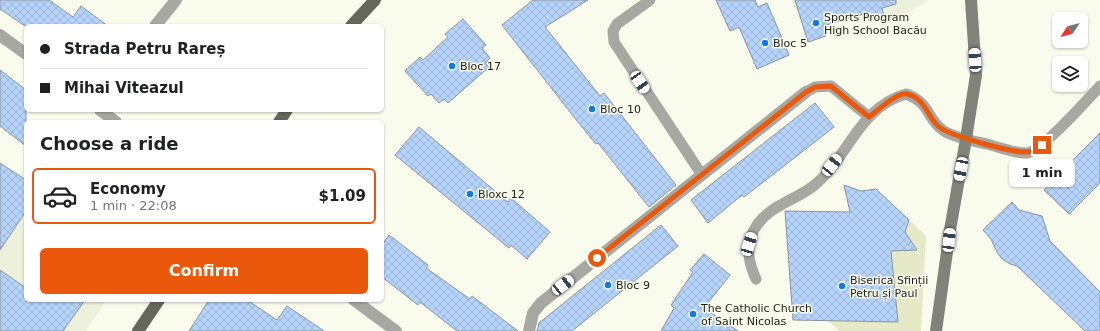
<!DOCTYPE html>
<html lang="en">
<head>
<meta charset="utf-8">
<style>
  body { margin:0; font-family:"DejaVu Sans",sans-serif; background:#f6f6f6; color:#202124; height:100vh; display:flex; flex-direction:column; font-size:15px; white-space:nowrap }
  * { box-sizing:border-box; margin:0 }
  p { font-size:13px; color:#757577 }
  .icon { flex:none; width:22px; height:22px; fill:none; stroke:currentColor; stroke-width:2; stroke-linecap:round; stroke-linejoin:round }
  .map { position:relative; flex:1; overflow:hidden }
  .side { position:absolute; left:24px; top:120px; width:360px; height:182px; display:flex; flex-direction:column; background:#fff; border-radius:6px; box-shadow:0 1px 3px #0004 }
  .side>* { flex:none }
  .top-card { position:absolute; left:24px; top:24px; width:360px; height:88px; border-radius:6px; box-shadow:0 1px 3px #0004; display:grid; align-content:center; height:88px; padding:0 16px; background:#fff }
  .needle { width:26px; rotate:234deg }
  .fabs { position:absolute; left:1052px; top:12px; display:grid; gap:8px }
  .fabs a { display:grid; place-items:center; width:36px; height:36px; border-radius:6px; background:#fff; box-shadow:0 1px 3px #0004; font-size:20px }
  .end { position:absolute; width:18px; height:18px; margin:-9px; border:5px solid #ea580c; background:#fff; box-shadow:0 0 0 2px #fff }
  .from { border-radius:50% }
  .bubble { position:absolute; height:28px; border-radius:6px; background:#fff; box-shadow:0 1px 3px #0004; font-size:13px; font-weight:600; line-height:28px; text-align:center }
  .car { position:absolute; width:12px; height:24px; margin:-12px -6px; border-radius:5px; box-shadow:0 0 3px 1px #0007; background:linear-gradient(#fff 24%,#345 0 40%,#fff 0 76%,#345 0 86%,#fff 0) }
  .top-card b { display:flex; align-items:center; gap:14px; height:38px; font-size:15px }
  .top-card b+b { border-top:1px solid #e0e0e0 }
  .top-card i { width:10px; height:10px; background:#202124 }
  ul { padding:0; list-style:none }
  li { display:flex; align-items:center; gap:12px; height:56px; margin:0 8px 6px; padding:0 8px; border:2px solid transparent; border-radius:6px }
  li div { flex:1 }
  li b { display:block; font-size:15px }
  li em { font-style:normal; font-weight:600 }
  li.selected { border-color:#ea580c }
  li>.icon { width:36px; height:36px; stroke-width:1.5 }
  h2 { padding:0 16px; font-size:18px; line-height:48px }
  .cta { display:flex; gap:8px; margin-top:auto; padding:8px 16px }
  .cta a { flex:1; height:46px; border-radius:6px; background:#ea580c; color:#fff; font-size:16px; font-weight:600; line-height:46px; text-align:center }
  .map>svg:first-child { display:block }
  .built { fill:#edf0da }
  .garden { fill:#e5e9c7 }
  .building { fill:url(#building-cross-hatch); stroke:#8b939e }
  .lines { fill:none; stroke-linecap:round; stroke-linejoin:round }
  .lane { stroke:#a8a8a3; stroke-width:11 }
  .street { stroke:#a8a8a3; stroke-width:12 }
  .secondary { stroke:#818279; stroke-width:12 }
  .primary { stroke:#65665c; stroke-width:12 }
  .route { stroke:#ea580c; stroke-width:5 }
  .poi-dot { fill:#117ae2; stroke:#f9fbed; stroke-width:1.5 }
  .labels { text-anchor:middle; stroke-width:3; stroke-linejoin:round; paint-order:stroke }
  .poi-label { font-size:11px; fill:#1e1e1a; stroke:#f9fbed; text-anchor:start }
</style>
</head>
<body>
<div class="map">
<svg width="1100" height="331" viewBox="0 0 1100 331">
  <defs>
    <pattern id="building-cross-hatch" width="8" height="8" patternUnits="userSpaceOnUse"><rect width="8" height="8" fill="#b6d4fb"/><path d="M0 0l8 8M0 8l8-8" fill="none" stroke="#9cb6d7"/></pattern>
  </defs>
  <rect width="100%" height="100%" fill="#f9fbed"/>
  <g class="built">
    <path d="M792 0H929L882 28 878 18 869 21 866 13 823 26 826 36 808 42Z"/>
    <path d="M0 183 26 200V300H106L86 331H0Z"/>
  </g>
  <path class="garden" d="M909 220 926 236 921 331H839L828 321 898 322 891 251 917 250 905 232Z"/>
  <g class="building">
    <path d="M0 0H49L73 17 81 6 108 26H25L0 9Z"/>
    <path d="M533 0H588L545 27 600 96 604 93 676 185 649 207 598 143 596 144 574 117 502 25Z"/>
    <path d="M716 0H755L758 7 767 3 789 55 757 69 739 27 730 31Z"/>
    <path d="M795 0H896V4L882 8 884 16 869 21 867 13 823 26 826 36 808 42Z"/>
    <path d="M463 19 486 45 482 48 490 58 485 63 489 67 448 103 444 99 439 103 431 94 428 96 405 71 420 57 423 60 448 37 445 34Z"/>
    <path d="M0 70 26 90V146L0 126Z"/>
    <path d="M815 103 834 127 744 197 742 195 708 223 691 200Z"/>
    <path d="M419 127 508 202 511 198 550 232 527 259 511 245 509 248 395 155Z"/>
    <path d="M1100 133V183L1069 214 1044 190 1056 180 1050 173 1060 162 1066 167Z"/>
    <path d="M0 163 26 180V211L0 250Z"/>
    <path d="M844 185 861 191 876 189 909 220 905 232 917 250 891 251 898 322 793 320 785 211 850 212Z"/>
    <path d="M1012 202 1019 210 1042 216 1050 241 1100 292V331H1085L1017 266 1010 264 1002 259 997 252 991 239 983 230Z"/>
    <path d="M661 225 678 246 572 331H537L539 323Z"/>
    <path d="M389 235 428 265 426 268 470 299 472 296 518 331H457L420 302 418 305 382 277V245Z"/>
    <path d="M704 254 730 275 704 308 738 331H661L674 308 671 305 693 272 690 270Z"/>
    <path d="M0 270 26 288V300H85L63 331H0Z"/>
    <path d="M209 300H247L277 320 287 306 324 331H189Z"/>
  </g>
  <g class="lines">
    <g class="lane">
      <path d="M650 0 617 24 613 31 614 42 702 175"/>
      <path d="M806 92 815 87 831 86 869 117"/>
      <path d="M756 279C749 264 745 245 754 230 767 206 792 202 812 187 848 160 858 107 906 94 931 103 926 119 944 131 956 138 973 141 987 144 999 147 1014 153 1026 153 1040 153 1088 99 1100 86"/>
    </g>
    <g class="street">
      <path d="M155 26 176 0"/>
      <path d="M0 35 26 54"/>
      <path d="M100 110 116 122"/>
      <path d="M354 300 396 331"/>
      <path d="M529 331 533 313 541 303 806 92"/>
    </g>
    <path class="secondary" d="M936 331 950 230 966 139 976 75 971 0"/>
    <g class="primary">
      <path d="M351 26 375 0"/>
      <path d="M279 122 287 110"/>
      <path d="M138 331 159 300"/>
    </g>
  </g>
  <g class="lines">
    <path class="route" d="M597 258 806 92 815 87 831 86 869 117C877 111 897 92 907 94 925 98 927 116 938 126 949 136 1010 152 1026 152 1032 153 1037 148 1042 145"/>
  </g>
  <g class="poi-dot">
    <circle cx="816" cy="23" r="4"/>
    <circle cx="765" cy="43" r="4"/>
    <circle cx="452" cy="66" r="4"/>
    <circle cx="592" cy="109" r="4"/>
    <circle cx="470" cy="194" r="4"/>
    <circle cx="608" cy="285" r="4"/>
    <circle cx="842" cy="286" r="4"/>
    <circle cx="693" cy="314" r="4"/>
  </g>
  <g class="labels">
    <g class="poi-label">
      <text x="824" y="21">Sports Program<tspan x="824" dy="13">High School Bacău</tspan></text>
      <text x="773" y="47">Bloc 5</text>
      <text x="460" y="70">Bloc 17</text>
      <text x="600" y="113">Bloc 10</text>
      <text x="478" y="198">Bloxc 12</text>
      <text x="850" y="284">Biserica Sfinții<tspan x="850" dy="13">Petru și Paul</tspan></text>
      <text x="616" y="289">Bloc 9</text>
      <text x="701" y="312">The Catholic Church<tspan x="701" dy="13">of Saint Nicolas</tspan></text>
    </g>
  </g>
</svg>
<div class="fabs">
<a><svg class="needle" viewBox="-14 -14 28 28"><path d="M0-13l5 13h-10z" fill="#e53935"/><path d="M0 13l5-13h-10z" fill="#757577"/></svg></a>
<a><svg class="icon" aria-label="layers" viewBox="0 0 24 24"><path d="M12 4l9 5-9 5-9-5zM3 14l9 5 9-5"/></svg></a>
</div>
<i class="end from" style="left:597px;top:258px"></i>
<i class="end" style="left:1042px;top:145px"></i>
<div class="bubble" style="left:1009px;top:159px;width:66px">1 min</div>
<i class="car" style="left:975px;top:60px;rotate:357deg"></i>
<i class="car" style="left:640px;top:82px;rotate:146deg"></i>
<i class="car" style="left:832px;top:165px;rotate:38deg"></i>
<i class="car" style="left:961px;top:169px;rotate:191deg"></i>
<i class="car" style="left:949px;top:240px;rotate:7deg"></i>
<i class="car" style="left:749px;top:244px;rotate:17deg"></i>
<i class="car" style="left:563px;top:285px;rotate:52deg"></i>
<div class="top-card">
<b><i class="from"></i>Strada Petru Rareș</b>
<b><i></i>Mihai Viteazul</b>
</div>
<section class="side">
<h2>Choose a ride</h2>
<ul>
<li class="selected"><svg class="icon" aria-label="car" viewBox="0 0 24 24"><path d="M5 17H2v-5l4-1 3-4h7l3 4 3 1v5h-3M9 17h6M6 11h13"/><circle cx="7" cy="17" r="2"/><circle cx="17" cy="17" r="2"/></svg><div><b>Economy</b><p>1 min · 22:08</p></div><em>$1.09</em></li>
</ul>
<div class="cta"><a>Confirm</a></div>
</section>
</div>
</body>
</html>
